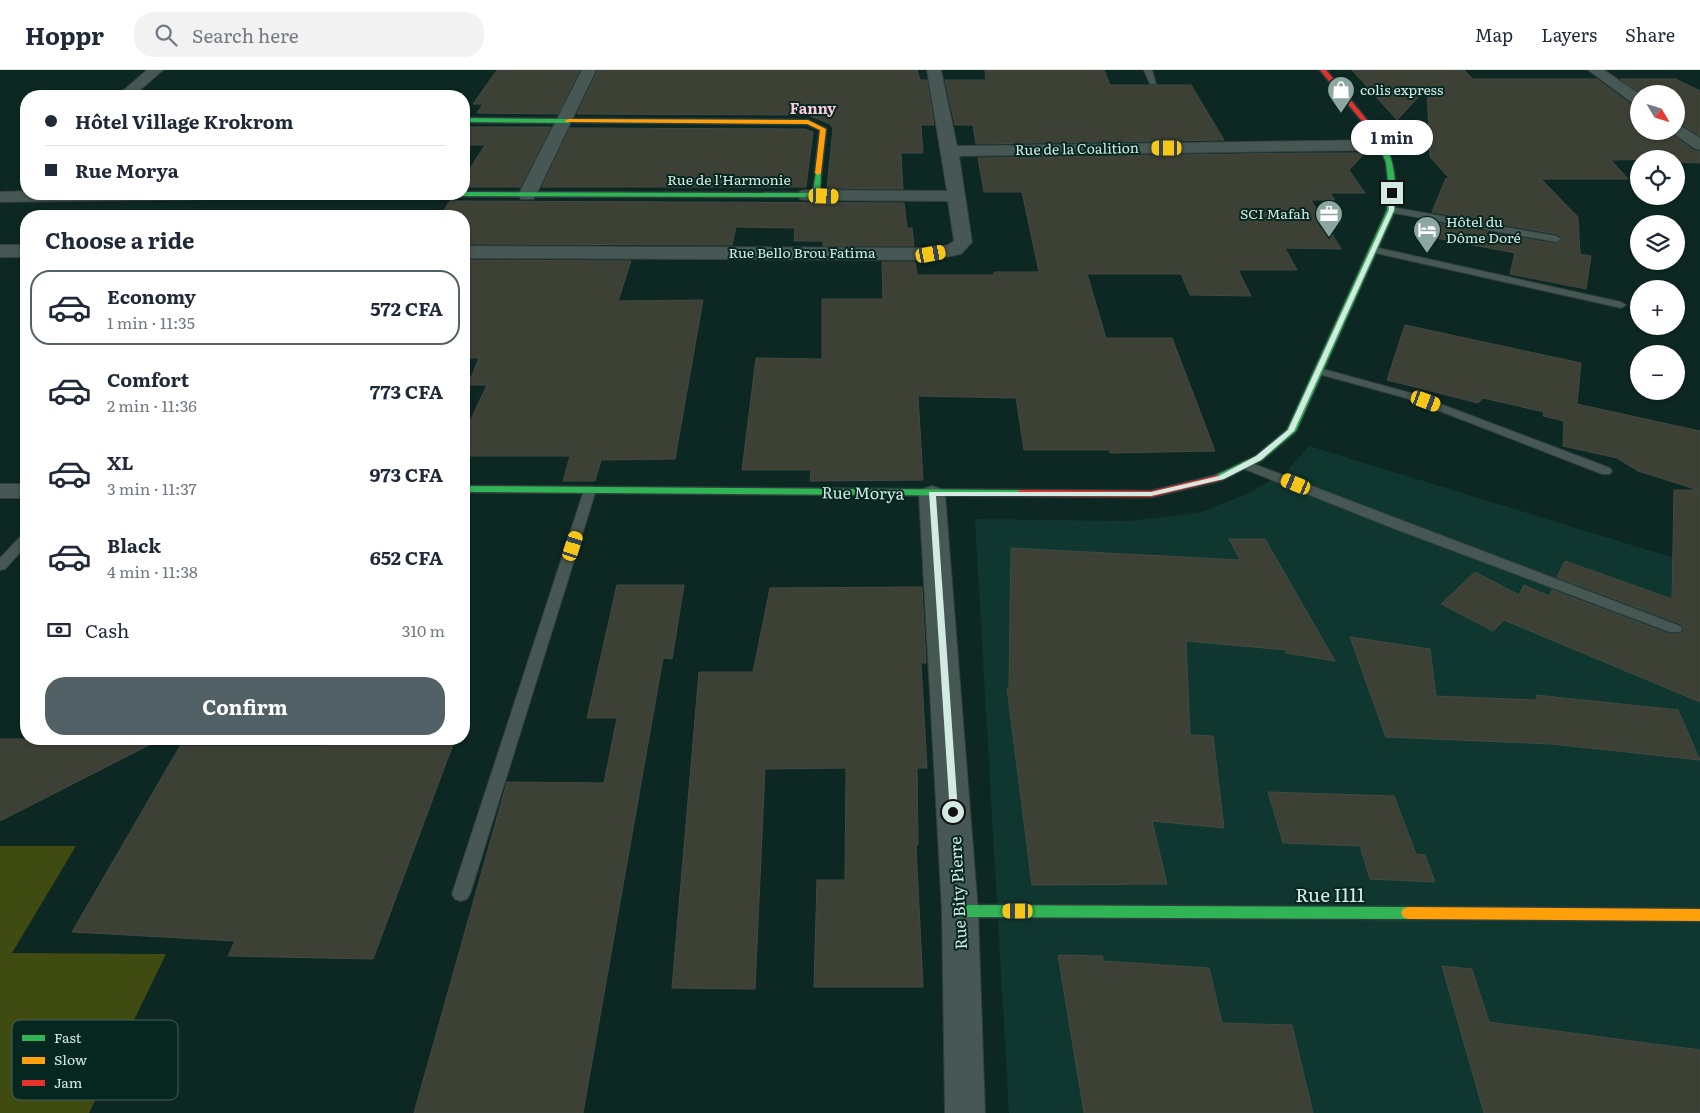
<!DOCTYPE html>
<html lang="en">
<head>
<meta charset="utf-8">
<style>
  body { margin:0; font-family:Literata,serif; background:#f2f2f3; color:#1f2937; height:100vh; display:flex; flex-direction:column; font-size:19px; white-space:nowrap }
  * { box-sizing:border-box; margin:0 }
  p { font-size:16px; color:#747a83 }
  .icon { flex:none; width:28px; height:28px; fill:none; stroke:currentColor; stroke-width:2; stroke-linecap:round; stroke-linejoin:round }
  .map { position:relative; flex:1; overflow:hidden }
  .drawer { position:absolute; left:20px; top:140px; width:450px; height:535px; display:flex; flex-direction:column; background:#fff; border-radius:20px; box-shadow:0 1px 4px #0004 }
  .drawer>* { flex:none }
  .hud { position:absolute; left:20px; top:20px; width:450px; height:110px; border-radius:20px; box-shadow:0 1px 4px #0004; display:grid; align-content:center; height:110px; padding:0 25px; background:#fff }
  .needle { width:32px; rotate:128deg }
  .controls { position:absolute; left:1630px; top:15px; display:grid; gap:10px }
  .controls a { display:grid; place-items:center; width:55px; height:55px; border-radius:50%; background:#fff; box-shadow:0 1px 4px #0004; font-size:25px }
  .end { position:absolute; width:22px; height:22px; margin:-11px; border:6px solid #d3eae3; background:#111; box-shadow:0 0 0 2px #111 }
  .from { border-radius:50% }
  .bubble { position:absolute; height:35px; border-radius:18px; background:#fff; box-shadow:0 1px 4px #0004; font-size:16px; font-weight:700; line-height:35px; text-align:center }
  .car { position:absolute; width:15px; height:30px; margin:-15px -8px; border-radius:6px; box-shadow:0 0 4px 1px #0007; background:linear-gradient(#f5c518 24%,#345 0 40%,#f5c518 0 76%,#345 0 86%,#f5c518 0) }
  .hud b { display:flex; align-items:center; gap:18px; height:48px; font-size:19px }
  .hud b+b { border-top:1px solid #e0e1e3 }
  .hud i { width:12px; height:12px; background:#1f2937 }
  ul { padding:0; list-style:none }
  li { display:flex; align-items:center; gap:15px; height:75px; margin:0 10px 8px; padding:0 15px; border:2px solid transparent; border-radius:20px }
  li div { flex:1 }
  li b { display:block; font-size:19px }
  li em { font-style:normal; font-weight:700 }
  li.selected { border-color:#516166 }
  li>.icon { width:45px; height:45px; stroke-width:1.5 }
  h2 { padding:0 25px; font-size:22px; line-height:60px }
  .pay { display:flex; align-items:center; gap:12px; height:55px; padding:0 25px; font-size:19px }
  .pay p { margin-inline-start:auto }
  .button { display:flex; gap:10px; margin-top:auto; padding:10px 25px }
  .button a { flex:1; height:58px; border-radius:20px; background:#516166; color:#fff; font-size:20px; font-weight:700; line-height:58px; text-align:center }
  header { display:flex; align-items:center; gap:30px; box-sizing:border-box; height:70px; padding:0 25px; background:#fff; border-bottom:1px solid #e0e1e3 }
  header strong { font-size:24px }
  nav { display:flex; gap:28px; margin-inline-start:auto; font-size:18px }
  .search { width:350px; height:45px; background:#f2f2f3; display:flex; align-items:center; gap:12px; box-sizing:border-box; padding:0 18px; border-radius:20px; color:#747a83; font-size:19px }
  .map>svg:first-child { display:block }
  .built { fill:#0f372f }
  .green { fill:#3f4b10 }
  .building { fill:#3d4135; stroke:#434943 }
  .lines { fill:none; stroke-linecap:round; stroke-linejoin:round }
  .lane-casing { stroke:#2f3f3d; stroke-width:2 }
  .street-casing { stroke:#2f3f3d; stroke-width:2 }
  .fast-casing { stroke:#2f3f3d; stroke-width:3 }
  .slow-casing { stroke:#2f3f3d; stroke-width:3 }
  .jam-casing { stroke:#2f3f3d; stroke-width:3 }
  .lane { fill:#475754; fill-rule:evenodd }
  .street { fill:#475754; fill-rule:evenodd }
  .fast { fill:#30b455; fill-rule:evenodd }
  .slow { fill:#ff9f0a; fill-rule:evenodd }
  .jam { fill:#e5322d; fill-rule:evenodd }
  .route { fill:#d3eae3 }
  .labels { text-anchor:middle; stroke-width:4; stroke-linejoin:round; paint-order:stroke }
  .far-poi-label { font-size:14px; fill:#d3eae3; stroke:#052720; text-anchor:start }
  .far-street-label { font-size:14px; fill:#d3eae3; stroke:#052720 }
  .far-neighbourhood-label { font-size:15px; font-weight:bold; fill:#fdcbdb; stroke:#052720 }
  .street-label { font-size:16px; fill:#d3eae3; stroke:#052720 }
  .near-street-label { font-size:19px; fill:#d3eae3; stroke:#052720 }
  .key { fill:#052720; stroke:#43625a; stroke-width:1 }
  .key-label { font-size:14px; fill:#d3eae3 }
</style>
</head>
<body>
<header>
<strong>Hoppr</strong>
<div class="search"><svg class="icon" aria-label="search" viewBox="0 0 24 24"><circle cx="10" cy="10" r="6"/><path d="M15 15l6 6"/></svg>Search here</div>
<nav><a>Map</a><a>Layers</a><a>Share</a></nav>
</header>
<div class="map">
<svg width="1700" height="1043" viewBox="0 0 1700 1043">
  <rect width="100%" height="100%" fill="#0d2723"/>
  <path class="built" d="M1309 376 1700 496V1043H1009L975 449 1127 451 1198 443 1247 424 1287 401Z"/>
  <path class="green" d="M0 776H76L12 883 166 884 89 1043H0Z"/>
  <g class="building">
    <path d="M497 0H580L558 44 477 43 483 34H473Z"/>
    <path d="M598 0H917L920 10H927L934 55H921L923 83H901L903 119 827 118 833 59 830 54 808 45 577 44Z"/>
    <path d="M985 0H1104L1110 15H1191L1224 70 976 74 973 55H955L945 10H986Z"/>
    <path d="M1352 0H1464L1473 9H1597L1633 36 1639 37V61H1668L1693 80 1700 82V93L1676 92V89L1611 90 1628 109H1541L1578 147 1580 184 1591 186 1586 219 1510 204 1515 183 1431 167 1432 152 1556 174 1563 168 1556 164 1432 142 1446 108 1450 109 1430 87 1427 18 1397 50Z"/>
    <path d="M1620 9H1676L1700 21V66L1676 51V24H1641Z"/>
    <path d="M467 57H551L520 117H464V108L485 75H464V62Z"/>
    <path d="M570 58 805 59 813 62 806 117H542Z"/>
    <path d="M1303 83H1365L1349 100 1365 123H1330L1335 130H1311L1341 179 1285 178 1297 200H1238L1251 226 1190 225 1181 204H1087L1106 268H1172L1215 381 1110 383 1109 380H1024L1016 328 918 326 923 410 810 411 811 400H742L756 288 822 289V229H883L882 192H915L917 205H994V202H1039L1022 122H984L978 88Z"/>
    <path d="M450 131 904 133 907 158H912L914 176H823V171H794L795 158 736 157 732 175 464 174V146H440Z"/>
    <path d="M464 190 631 191 618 231 703 230 675 389 601 390 595 411H563L570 386H464V364L487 315H468L479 288H464Z"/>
    <path d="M1405 255 1581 293 1577 334 1700 361V632L1504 550 1493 561 1441 534 1475 502 1519 525 1524 515 1549 526 1552 520 1669 564H1680L1684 560 1681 554 1557 507 1565 491 1672 529 1674 420H1698L1638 401 1617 388 1563 376 1564 351 1543 346 1544 342 1483 328 1478 333 1387 310Z"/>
    <path d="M1229 469H1265L1335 591 1286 583V580L1186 571 1190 665 1213 666 1224 758 1152 751 1167 814 1032 815 1007 618H1009L1011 478 1240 490Z"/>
    <path d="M617 515H684L672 589 663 588 583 1043H414L507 712 604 713 617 648H587Z"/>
    <path d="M922 517 926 593H921L927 698H917L918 775H916L923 917H814L817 810H845L846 698 765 699 755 919 672 918 699 602H753L770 518Z"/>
    <path d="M1350 567 1430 579 1436 626 1537 630 1536 625 1678 640 1700 690 1552 674 1386 667Z"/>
    <path d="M0 669H161L0 751Z"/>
    <path d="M330 669H455L373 889 228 886 235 871 72 862 180 676H327Z"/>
    <path d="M1268 722 1394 726 1416 784 1425 785 1435 812 1370 809 1360 776 1283 773Z"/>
    <path d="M1058 885 1103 886V891L1209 898 1222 953 1292 955 1313 1043H1084Z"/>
    <path d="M1442 896 1472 899 1489 952 1700 980V1043H1484Z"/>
  </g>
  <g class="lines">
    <defs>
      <g id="lane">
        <path d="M1144 0H1152L1156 14H1150Z"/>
        <path d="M1391 137 1556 166 1561 169 1556 172 1388 142 1387 140Z"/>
        <path d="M1374 177 1621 232 1626 235 1621 238 1371 182V178Z"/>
        <path d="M1319 298 1414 324 1610 398 1612 401 1610 404H1602L1406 328 1315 303 1314 301Z"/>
        <path d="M1246 391 1680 556 1682 559 1680 562H1670L1390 457 1242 398 1240 395 1242 392Z"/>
        <path d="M590 416 596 420 470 824 467 829 461 831 455 829 452 824 584 420Z"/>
        <path d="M26 465V476L5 499 0 500V488L21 466Z"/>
      </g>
      <g id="street">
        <path d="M147 0H163L133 26H117Z"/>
        <path d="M582 0H596L536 125 533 129H521L518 125Z"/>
        <path d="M927 0H941L957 76 1384 70 1392 75 1384 80 959 86 972 172 961 184 931 190 464 188V176L931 178 948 175 954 171 948 131 806 130 800 129 797 125 800 121 806 120 947 121Z"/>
        <path d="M1588 0H1604L1639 24V35L1634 34Z"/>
        <path d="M1676 53 1700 68V80L1694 78 1670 61H1676Z"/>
        <path d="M26 121V124H231L228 128 222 129 0 132V122Z"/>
        <rect x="0" y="175" width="26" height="12"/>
        <rect x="0" y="414" width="26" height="14"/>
        <path d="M932 416 941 419 945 424 978 841 985 1043H945L942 841 919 424 923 419Z"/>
      </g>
      <g id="fast">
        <path d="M464 48 568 49 571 51 568 53 464 52Z"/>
        <path d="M1376 66H1380C1396 89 1396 113 1395 140L1296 361 1262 390 1222 410H1214L1213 408 1214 406 1256 386 1287 360 1387 140 1388 112 1386 93Z"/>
        <path d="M816 102 821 103 820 122 806 127 409 126 405 124H464V122L806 123 813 121Z"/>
        <path d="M464 416 1020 420 1025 423 1020 426 464 422Z"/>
        <path d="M960 835 1408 837 1413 839 1415 843 1413 847 1408 849 960 847 955 845 953 841 955 837Z"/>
      </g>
      <g id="slow">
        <path d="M568 49 808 50 826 59 821 103 818 105 815 103 820 60 807 54 566 52 565 51Z"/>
        <path d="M1408 837 1700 839V851L1408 849 1403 847 1401 843 1403 839Z"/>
      </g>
      <g id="jam">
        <path d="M1320 0H1326L1380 66V68H1376Z"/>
        <path d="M257 124H413L409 126H260Z"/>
        <path d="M1218 405 1223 408 1222 410 1151 427 1020 426 1015 423 1020 420 1151 421Z"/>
      </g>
    </defs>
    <use href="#lane" class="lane-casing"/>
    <use href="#street" class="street-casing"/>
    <use href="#fast" class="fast-casing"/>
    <use href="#slow" class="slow-casing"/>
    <use href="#jam" class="jam-casing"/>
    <use href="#lane" class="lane"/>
    <use href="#street" class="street"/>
    <use href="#fast" class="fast"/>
    <use href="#slow" class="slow"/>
    <use href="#jam" class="jam"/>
  </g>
  <path class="route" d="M1392 121 1394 123V140L1294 361 1261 390 1224 409 1151 426H936L958 742 953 745 950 744 929 422H1151L1219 406 1256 386 1288 360 1389 140V123Z"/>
  <defs>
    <symbol id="shop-pin" viewBox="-11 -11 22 30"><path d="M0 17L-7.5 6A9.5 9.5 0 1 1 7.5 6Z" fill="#8ea6a0" stroke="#052720"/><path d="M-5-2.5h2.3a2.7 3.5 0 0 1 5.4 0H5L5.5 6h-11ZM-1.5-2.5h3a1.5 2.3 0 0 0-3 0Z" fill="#fff"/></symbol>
    <symbol id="office-pin" viewBox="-11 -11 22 30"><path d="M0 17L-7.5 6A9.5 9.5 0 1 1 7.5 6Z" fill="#8ea6a0" stroke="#052720"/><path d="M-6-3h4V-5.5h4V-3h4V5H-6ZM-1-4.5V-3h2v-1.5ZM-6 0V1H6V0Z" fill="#fff"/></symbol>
    <symbol id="hotel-pin" viewBox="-11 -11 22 30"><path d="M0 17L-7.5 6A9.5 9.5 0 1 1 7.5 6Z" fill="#8ea6a0" stroke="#052720"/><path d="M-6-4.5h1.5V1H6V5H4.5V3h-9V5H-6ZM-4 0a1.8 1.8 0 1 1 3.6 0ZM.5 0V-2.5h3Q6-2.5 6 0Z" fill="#fff"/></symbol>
  </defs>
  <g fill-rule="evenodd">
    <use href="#shop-pin" x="1325" y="4" width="32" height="43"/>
    <use href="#office-pin" x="1313" y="128" width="32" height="43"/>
    <use href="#hotel-pin" x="1411" y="144" width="32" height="43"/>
  </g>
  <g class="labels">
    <g class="far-poi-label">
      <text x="1360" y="25">colis express</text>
      <text x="1310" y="149" text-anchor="end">SCI Mafah</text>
      <text x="1446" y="157">Hôtel du<tspan x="1446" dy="16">Dôme Doré</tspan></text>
    </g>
    <g class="far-street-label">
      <text transform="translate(1077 79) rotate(-1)" y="5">Rue de la Coalition</text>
      <text x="729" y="115">Rue de l'Harmonie</text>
      <text x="802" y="188">Rue Bello Brou Fatima</text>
    </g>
    <g class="far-neighbourhood-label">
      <text x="813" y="44">Fanny</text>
    </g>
    <g class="street-label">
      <text transform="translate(863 423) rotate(1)" y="6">Rue Morya</text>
      <text transform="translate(958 823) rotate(-93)" y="6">Rue Bity Pierre</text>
    </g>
    <g class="near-street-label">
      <text x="1330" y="832">Rue I111</text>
    </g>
  </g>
  <rect x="12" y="950" width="166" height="80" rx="8" class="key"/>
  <rect x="22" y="965" width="23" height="6" fill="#30b455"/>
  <rect x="22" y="987" width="23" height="7" fill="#ff9f0a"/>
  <rect x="22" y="1010" width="23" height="6" fill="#e5322d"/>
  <g class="key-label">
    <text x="54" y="973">Fast</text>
    <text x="54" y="995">Slow</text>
    <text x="54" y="1018">Jam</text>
  </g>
</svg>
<div class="controls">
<a><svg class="needle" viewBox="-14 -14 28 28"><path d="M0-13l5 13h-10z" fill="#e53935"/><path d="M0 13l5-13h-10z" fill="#747a83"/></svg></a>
<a><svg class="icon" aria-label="locate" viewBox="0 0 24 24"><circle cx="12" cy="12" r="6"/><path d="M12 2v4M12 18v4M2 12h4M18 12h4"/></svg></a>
<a><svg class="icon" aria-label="layers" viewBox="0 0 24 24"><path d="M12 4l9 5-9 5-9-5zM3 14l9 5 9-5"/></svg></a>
<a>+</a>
<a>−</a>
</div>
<i class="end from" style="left:953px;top:742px"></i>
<i class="end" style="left:1392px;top:123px"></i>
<div class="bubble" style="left:1351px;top:50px;width:82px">1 min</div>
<i class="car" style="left:1167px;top:78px;rotate:270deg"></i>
<i class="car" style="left:824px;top:126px;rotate:92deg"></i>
<i class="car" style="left:931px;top:184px;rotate:80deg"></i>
<i class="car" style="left:1426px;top:331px;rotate:110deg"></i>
<i class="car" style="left:1296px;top:414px;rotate:292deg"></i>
<i class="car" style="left:573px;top:476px;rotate:18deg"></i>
<i class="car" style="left:1018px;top:841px;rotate:270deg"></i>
<div class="hud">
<b><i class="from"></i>Hôtel Village Krokrom</b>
<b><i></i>Rue Morya</b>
</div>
<section class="drawer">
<h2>Choose a ride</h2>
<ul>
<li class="selected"><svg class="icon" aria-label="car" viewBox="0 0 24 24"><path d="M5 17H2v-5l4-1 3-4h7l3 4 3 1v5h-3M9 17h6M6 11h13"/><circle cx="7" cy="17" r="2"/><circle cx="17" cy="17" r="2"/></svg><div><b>Economy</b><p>1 min · 11:35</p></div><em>572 CFA</em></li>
<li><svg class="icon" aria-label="car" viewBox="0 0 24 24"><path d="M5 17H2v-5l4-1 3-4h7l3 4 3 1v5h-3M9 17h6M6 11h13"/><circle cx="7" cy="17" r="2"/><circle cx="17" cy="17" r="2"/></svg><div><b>Comfort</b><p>2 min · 11:36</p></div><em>773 CFA</em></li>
<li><svg class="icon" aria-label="car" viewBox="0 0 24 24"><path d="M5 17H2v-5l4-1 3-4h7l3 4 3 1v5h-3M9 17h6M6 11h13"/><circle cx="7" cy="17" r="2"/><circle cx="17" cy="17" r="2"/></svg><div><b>XL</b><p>3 min · 11:37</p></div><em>973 CFA</em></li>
<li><svg class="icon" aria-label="car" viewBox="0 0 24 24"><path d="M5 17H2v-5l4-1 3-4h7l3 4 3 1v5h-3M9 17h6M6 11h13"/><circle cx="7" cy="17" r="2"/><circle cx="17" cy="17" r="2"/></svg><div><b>Black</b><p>4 min · 11:38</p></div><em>652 CFA</em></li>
</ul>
<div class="pay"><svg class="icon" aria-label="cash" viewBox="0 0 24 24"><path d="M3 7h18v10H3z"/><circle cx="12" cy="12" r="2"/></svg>Cash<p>310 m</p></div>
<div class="button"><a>Confirm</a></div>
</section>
</div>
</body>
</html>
